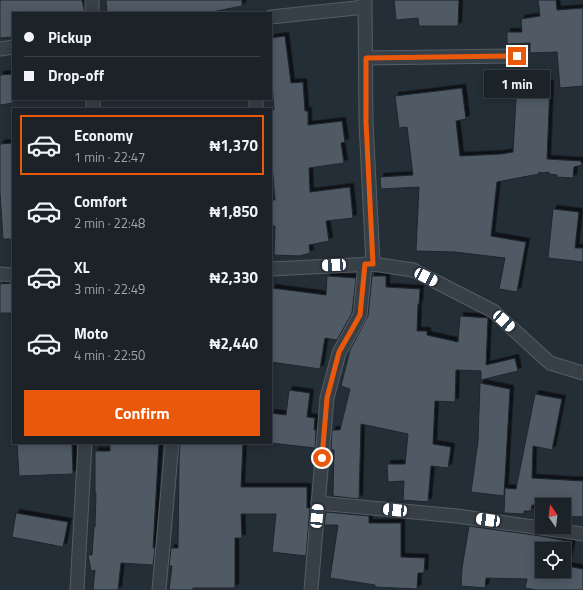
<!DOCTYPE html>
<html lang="en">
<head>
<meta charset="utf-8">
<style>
  body { margin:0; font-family:"Titillium Web",sans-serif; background:#282f34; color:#f1f3f6; height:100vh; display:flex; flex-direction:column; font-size:15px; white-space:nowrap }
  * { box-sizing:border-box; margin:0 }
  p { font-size:13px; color:#a0a4a8 }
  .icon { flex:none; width:22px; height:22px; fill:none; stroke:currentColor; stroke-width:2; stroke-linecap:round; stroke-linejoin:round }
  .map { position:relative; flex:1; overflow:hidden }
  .details { position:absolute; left:12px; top:108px; width:260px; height:336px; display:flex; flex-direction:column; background:#1b2228; border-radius:0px; box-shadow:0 2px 10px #0003,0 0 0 1px #393f45 }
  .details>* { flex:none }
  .hud { position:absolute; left:12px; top:12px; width:260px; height:88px; border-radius:0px; box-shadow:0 2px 10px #0003,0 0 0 1px #393f45; display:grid; align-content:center; height:88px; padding:0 12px; background:#1b2228 }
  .needle { width:26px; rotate:346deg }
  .tools { position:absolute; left:535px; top:498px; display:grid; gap:8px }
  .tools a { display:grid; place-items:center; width:36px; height:36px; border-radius:0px; background:#1b2228; box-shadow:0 2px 10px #0003,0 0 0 1px #393f45; font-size:20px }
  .end { position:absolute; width:18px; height:18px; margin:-9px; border:5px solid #ea580c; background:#fff; box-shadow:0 0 0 2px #fff }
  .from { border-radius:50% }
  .bubble { position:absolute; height:28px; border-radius:0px; background:#1b2228; box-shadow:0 2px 10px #0003,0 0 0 1px #393f45; font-size:13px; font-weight:700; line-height:28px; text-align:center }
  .car { position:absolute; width:12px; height:24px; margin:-12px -6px; border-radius:5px; box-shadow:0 0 3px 1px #0007; background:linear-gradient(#fff 24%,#345 0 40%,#fff 0 76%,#345 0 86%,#fff 0) }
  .hud b { display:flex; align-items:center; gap:14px; height:38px; font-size:15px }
  .hud b+b { border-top:1px solid #393f45 }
  .hud i { width:10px; height:10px; background:#f1f3f6 }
  ul { padding:7px 0 0; list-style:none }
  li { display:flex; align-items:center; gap:12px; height:60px; margin:0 8px 6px; padding:0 4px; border:2px solid transparent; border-radius:0px }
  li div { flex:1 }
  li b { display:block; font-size:15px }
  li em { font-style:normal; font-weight:700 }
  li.active { border-color:#ea580c }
  li>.icon { width:36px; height:36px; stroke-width:1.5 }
  .primary-button { display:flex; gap:8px; margin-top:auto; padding:8px 12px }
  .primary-button a { flex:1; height:46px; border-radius:0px; background:#ea580c; color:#fff; font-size:16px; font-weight:700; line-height:46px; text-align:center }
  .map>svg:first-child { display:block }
  .building { fill:#4f5a65; stroke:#1e262e; fill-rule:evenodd; filter:url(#shadow) }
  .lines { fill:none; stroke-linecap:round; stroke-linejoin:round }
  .street-casing { stroke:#555d65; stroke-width:15 }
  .street { stroke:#373f47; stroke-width:13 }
  .route { stroke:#ea580c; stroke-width:5 }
</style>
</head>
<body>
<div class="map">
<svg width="583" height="590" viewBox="0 0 583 590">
  <defs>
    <filter id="shadow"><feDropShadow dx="3.5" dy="-3.5" stdDeviation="0" flood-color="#0009"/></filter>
  </defs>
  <rect width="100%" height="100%" fill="#242e36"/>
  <g class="building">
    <path d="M0 0H82L84 9V13H13V37L0 38Z"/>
    <path d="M106 0H242V6L207 13H107Z"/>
    <path d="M394 0H459L458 26H419L418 18 396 20Z"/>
    <path d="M538 0H556L557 10 583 8V86L560 88 557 52 530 53V43L507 44V32H522L521 19 540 16Z"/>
    <path d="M285 36 291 83 303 82 305 111H308V125L342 121 345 142 341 143 344 163 309 168 310 192 350 187 353 218 326 221 329 241 309 245 310 253 299 256 274 255 275 226H271V200H275L271 154 272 110H274L271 68V38Z"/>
    <path d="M13 74V103L0 105V75Z"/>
    <path d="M517 82 550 84 547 159 581 161 582 165 574 167 573 178 557 177V175L549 174V172L542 173 539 172V174L497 182 491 236 526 242 517 292 499 289 505 258 455 252 416 251 419 187 381 189 380 177 413 175 407 127 399 128 395 96 462 88 466 119 456 121 460 156 501 154 513 152Z"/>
    <path d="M13 143V239H3L0 192V144Z"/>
    <path d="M553 209 579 212 575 248H583V262L548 258Z"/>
    <path d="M327 276 356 278 352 313 337 340 325 338 320 369 271 362V295L272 288 326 295Z"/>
    <path d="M372 276H386V287L420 289 419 304H418L417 331H427V335L458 342 460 316 488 318 486 365 515 358 518 371 481 380V371L456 370 455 402 435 401 433 444 451 447 448 468 431 466 428 502 403 500 404 481 388 482 387 464H405L408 434 361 424 359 499 333 496 334 450H331L332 430H340L350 389 341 386 350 350 368 316Z"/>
    <path d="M13 283V313H0V284Z"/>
    <path d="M480 383 510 389 504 496 471 492 478 441Z"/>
    <path d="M289 390 310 393 307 417 315 418 314 430H316L315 448 271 443V413L286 415Z"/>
    <path d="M535 394 562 399 552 450 533 446 532 478 583 481V517L564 516V505H532L531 511H524V514L504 513 505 488 516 489Z"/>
    <path d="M17 443H72L73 474 19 476Z"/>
    <path d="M110 443H159L153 548H155L153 565 121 563 118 590H93L95 570 91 571 88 555H92L94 527H95L96 493H95V451H110Z"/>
    <path d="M180 443 219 444 220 443H243L241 487H307V508H310L306 556 272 552 276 514H241L242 538H235V588H193L192 590H169L172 566H169L171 548H178L179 460Z"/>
    <path d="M326 512 369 516V523H401V557L425 558 424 573H418L417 589 375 587V585L330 578 338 525H324Z"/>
    <path d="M16 513 68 522 63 547 12 537Z"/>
    <path d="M469 526 541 536 572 542 567 566 583 569V590H536L525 588 527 579 486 578 485 588 461 586 462 568ZM542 549H564V571H542Z"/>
  </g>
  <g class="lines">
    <defs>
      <g id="street">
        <path d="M92 0V13"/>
        <path d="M365 0 366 122 373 264"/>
        <path d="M271 17 365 7"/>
        <path d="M0 49 13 47"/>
        <path d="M366 58 517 56"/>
        <path d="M93 99V109"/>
        <path d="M256 109V99"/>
        <path d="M271 269 373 264 413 270 493 311 550 363 583 373"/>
        <path d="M0 274 13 275"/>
        <path d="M318 503 457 516 583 534"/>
        <path d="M77 590 85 443"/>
        <path d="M159 590 172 443"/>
        <path d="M311 590 327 398 339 353 360 315 365 264"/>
      </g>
    </defs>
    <use href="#street" class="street-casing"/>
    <use href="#street" class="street"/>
  </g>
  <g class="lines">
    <path class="route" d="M322 458 327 398 339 352 360 315 365 264H373L366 122V58L517 56"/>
  </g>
</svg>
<div class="tools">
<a><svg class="needle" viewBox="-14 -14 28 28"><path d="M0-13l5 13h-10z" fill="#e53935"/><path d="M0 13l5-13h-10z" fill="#a0a4a8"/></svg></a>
<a><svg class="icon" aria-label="locate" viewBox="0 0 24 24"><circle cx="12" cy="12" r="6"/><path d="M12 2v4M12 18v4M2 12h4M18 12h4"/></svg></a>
</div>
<i class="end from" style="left:322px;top:458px"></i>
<i class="end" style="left:517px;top:56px"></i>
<div class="bubble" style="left:484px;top:70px;width:66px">1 min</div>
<i class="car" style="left:334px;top:265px;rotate:267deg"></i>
<i class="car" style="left:426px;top:277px;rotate:117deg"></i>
<i class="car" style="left:504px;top:321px;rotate:132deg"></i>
<i class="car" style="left:395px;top:510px;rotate:276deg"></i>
<i class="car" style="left:317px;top:516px;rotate:5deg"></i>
<i class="car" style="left:488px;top:520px;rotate:278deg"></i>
<div class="hud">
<b><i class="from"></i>Pickup</b>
<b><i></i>Drop-off</b>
</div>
<section class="details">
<ul>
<li class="active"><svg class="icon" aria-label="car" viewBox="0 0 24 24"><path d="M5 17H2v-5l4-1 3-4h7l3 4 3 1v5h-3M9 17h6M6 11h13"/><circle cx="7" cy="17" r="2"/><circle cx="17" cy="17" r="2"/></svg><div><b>Economy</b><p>1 min · 22:47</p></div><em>₦1,370</em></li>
<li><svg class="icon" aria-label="car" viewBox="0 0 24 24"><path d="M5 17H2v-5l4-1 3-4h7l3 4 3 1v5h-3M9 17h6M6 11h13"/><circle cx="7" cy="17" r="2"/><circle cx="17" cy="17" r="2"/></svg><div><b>Comfort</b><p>2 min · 22:48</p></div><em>₦1,850</em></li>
<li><svg class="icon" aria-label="car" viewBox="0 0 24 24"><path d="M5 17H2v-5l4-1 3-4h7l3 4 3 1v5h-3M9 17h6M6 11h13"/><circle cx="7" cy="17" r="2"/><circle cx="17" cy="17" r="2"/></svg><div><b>XL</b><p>3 min · 22:49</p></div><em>₦2,330</em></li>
<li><svg class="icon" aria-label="car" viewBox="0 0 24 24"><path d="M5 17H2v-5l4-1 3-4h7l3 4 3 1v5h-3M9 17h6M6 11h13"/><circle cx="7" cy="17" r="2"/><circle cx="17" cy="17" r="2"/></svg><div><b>Moto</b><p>4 min · 22:50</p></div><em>₦2,440</em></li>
</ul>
<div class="primary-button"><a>Confirm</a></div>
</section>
</div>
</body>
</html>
